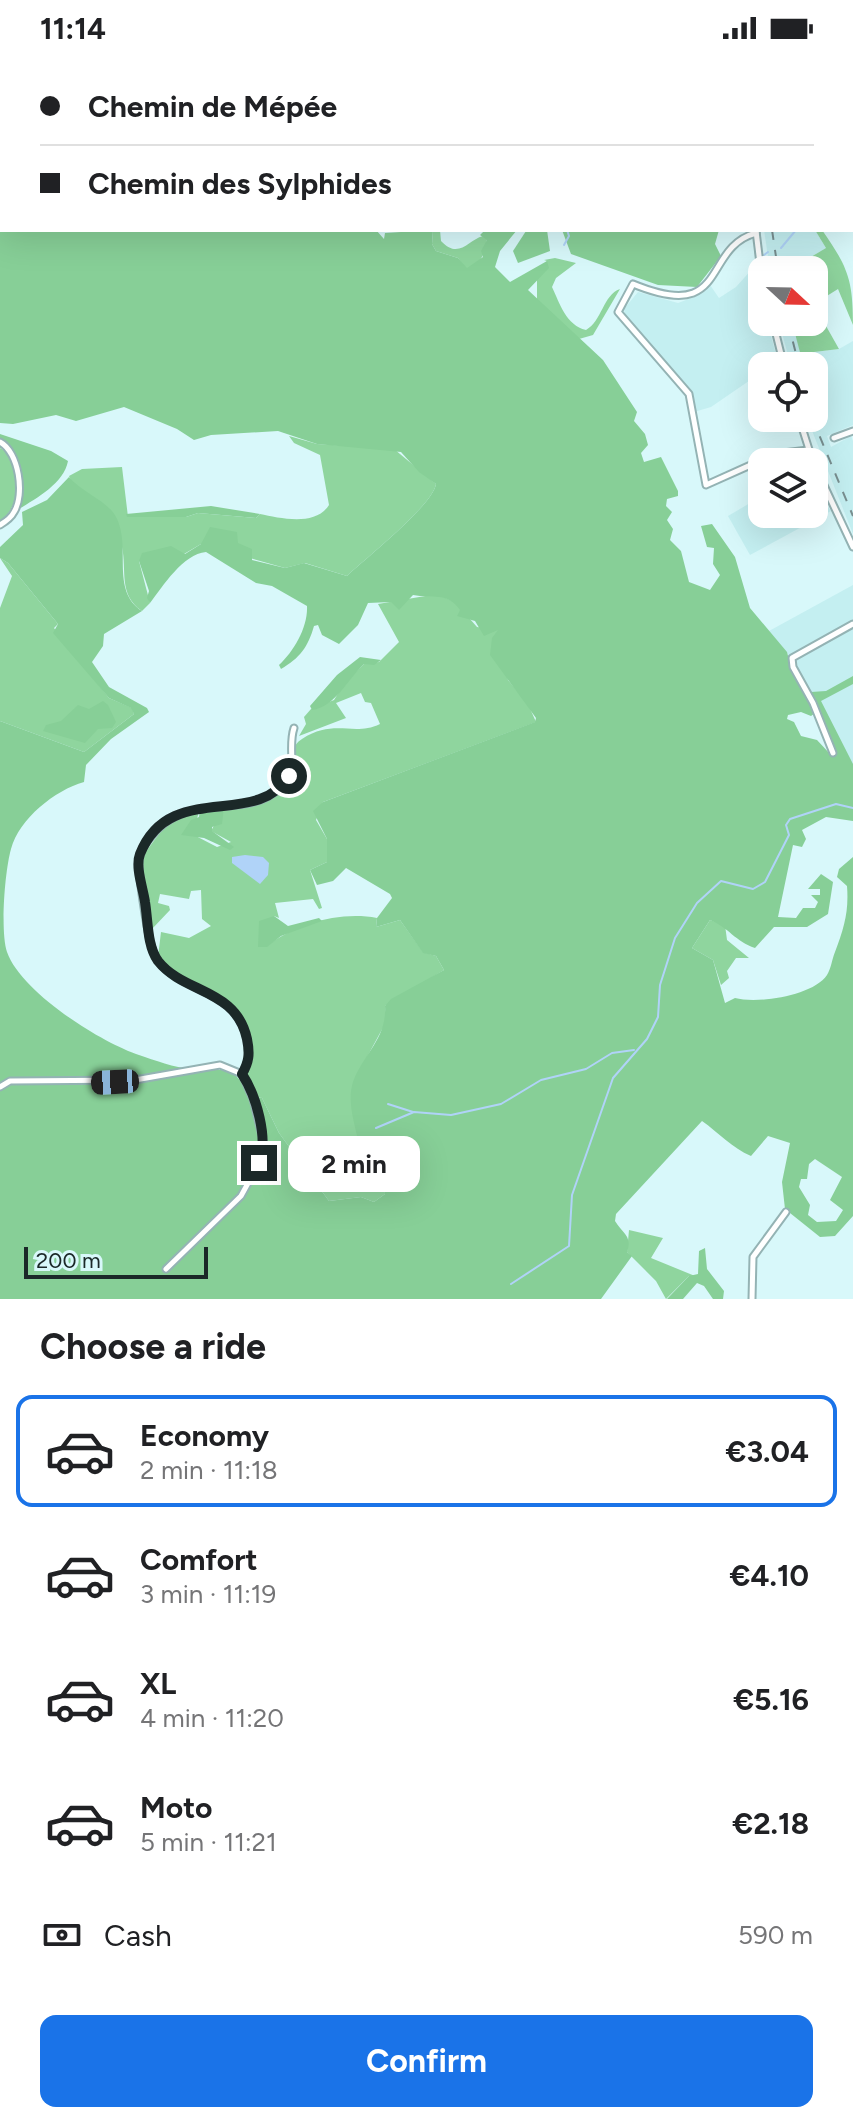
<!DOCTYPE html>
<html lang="en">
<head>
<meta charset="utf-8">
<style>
  body { margin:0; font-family:Figtree,sans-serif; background:#f2f2f2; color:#202124; height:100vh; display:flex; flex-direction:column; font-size:30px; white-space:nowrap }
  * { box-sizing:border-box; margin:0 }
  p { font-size:26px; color:#757577 }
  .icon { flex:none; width:44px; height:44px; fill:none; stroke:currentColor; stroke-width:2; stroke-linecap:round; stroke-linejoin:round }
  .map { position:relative; height:1243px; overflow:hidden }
  .details { display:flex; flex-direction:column; background:#fff; flex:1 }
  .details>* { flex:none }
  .guide { position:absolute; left:0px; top:0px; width:854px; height:176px; box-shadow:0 8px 32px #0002; display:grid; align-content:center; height:176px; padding:0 40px; background:#fff }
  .needle { width:52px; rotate:112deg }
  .tools { position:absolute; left:748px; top:200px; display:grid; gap:16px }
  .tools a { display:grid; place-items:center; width:80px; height:80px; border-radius:16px; background:#fff; box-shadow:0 8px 32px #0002; font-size:40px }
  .scale { position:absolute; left:24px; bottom:20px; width:184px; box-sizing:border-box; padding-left:8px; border:4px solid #1b2828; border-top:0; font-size:22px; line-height:28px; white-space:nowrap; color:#1b2828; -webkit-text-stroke:6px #d8f8fa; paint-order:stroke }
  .end { position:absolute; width:36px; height:36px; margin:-18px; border:10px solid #1b2828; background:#fff; box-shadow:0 0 0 4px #fff }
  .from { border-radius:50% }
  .bubble { position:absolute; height:56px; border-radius:16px; background:#fff; box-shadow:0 8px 32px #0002; font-size:26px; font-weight:700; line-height:56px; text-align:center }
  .car { position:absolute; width:24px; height:48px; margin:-24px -12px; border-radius:10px; box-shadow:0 0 6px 2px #0007; background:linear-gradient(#222 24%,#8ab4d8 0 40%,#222 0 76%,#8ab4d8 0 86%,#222 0) }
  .guide b { display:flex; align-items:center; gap:28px; height:76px; font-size:30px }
  .guide b+b { border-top:2px solid #e0e0e0 }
  .guide i { width:20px; height:20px; background:#202124 }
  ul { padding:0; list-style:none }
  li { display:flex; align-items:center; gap:24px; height:112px; margin:0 16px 12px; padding:0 24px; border:4px solid transparent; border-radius:16px }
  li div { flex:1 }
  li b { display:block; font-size:30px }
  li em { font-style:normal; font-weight:700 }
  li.active { border-color:#1a73e8 }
  li>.icon { width:72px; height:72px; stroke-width:1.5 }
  h2 { padding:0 40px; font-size:36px; line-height:96px }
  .pay { display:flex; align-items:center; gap:20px; height:88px; padding:0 40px; font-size:30px }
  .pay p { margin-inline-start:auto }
  .primary-button { display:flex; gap:16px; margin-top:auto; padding:16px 40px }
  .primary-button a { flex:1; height:92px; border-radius:16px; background:#1a73e8; color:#fff; font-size:32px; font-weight:700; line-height:92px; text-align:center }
  .status { display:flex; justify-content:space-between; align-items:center; height:56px; padding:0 40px; background:#fff; direction:ltr }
  .status svg { height:22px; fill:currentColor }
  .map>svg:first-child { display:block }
  .built { fill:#c4eff1 }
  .green { fill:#8fd59e }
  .forest { fill:#87cf97; fill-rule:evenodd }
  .water { fill:#b0d3f8 }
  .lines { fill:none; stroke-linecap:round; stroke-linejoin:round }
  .stream { stroke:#b0d3f8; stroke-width:2 }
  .minor-casing { stroke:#94b3b4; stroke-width:9 }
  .secondary-casing { stroke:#94b3b4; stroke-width:11 }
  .minor { stroke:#fff; stroke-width:5 }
  .secondary { stroke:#fff; stroke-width:7 }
  .rail { stroke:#798f90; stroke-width:2; stroke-dasharray:10 10; stroke-linecap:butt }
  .route { stroke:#1b2828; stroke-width:10 }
</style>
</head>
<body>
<div class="status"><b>11:14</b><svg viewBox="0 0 49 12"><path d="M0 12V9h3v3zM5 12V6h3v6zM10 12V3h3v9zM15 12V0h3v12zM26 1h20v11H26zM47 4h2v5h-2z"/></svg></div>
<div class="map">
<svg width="853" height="1243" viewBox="0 0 853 1243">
  <rect width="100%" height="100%" fill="#d8f8fa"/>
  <g class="built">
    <path d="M764 174H815L826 192 789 214H770Z"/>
    <path d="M753 212 762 246V266H767L778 305 762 310V316L711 351 694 356 689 332 625 259 624 253 638 236 678 247 694 241 710 229 719 242 736 231Z"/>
    <path d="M779 266H792L795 280 814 296 839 293 853 285V369L827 380 831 391 851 380 853 385V478L807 362H814V310H791Z"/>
    <path d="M818 438 831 455 750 499 728 460 762 440V458H814V440Z"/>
    <path d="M853 529V712L791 602 769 575Z"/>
  </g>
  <g class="green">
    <path d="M433 174H440L441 185C459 204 468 184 483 180L487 183C486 196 480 211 466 213L458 202 436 195 432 188Z"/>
    <path d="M815 174H822C848 211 853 224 853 269L838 233 822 243 817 254 839 293 814 296 802 304 792 266H814V214H789L826 192Z"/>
    <path d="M555 202 576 207 556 222 552 231C560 248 566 269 586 274 602 265 603 239 620 233L593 279 579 283 537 245V222L547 205 544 204Z"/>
    <path d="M289 380 317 388 394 393 436 428C433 449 366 502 347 520L305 507 285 512 201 488 184 498 139 505 150 547 142 555C118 539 127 514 122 491 117 468 78 443 69 420L82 413 122 411 128 461H186L198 457 256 462 260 458C280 462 315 471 329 449L320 399 294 387Z"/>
    <path d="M0 392 9 397C19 423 22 446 0 467Z"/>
    <path d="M0 502 8 507 58 568 54 572 109 642 132 652 134 658 84 696 0 665V552L12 520Z"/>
    <path d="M437 538 455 546 477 571 498 574 508 624 528 648 536 666 323 746 316 764 327 783V806L310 814 322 852 319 853 313 843 275 847 279 862 274 860 267 890C297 867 341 855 377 862L376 871 400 864 423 896 436 900 444 914 385 950 386 966 354 1025 373 1091 384 1107 385 1138 374 1146 361 1141 329 1145 279 1077 262 1042 255 1041 244 1018C264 995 238 952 216 938 196 924 174 921 158 901L161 876 189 882 211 870 202 863 201 834 191 835 189 843 160 838 158 847 169 850 170 854 152 873 141 802 168 766 200 753 192 778 217 791 231 786 211 775 224 751C253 748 295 744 295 705 296 695 291 690 302 683 335 662 353 681 380 668L371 647 365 646 361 637 336 647 346 662 299 680 306 668 304 661 311 653 334 644 346 625 364 608 379 606 399 586 378 548Z"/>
    <path d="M710 864 725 869 727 884 749 902H736L727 915 729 922 721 929 713 904 692 892Z"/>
    <path d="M629 1174 663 1182 651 1202 695 1220H689L666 1243 656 1225 627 1196Z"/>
  </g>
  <g class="forest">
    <path d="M0 0H235L2 2V174H376L384 183 385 177 433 174 432 188 436 195 458 202 467 212 483 201 481 195 487 184 480 179 485 174H517L500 195 495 211 510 226 547 205 549 212 528 234 603 304 637 356 634 365 645 378 648 389 641 397 644 406 661 401 678 435V440L667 443 666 450 672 456 667 464 673 473 670 484 681 495 689 526 710 534 720 519 713 508 714 492 707 491 701 470 712 468 735 501 750 552 787 596 792 615 815 657 811 660 801 656 788 659 787 663 794 666 801 680 817 684 831 699 835 698 811 636 826 635 853 620V628L821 645 853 708V765L826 761 802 774 806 783 802 791 793 789 778 861 796 862 803 852H815L818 846 811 839H820V833H808L821 818 833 826 828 858 807 871H774L755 892C736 886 728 871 710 864L692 892 713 904 725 947 735 942C757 948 813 940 827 919 831 913 832 903 835 896 844 872 849 856 847 830L837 821 839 813 853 801V1160L835 1180 820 1181 785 1153 782 1126 790 1087 768 1080 751 1100C732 1092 719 1077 702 1065L616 1158 615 1165C622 1177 633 1180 627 1196L632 1200 601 1243H0V665L84 696 134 658 131 652 109 642 53 577 58 568 8 507 0 502V491L23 469 22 456 47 444 69 421C81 436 108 445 116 461 132 491 110 534 142 555L104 578 103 590 92 606 109 631 147 652 149 656 111 683 86 709 84 726C55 734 19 763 11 793 5 814 0 875 7 896 21 936 100 986 139 999 154 1004 175 1012 191 1013 225 1016 232 1006 251 1041L262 1042 279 1077 329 1145 361 1141 374 1146 385 1138V1125L378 1116 384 1106 373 1091 358 1084C354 1066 347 1044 353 1026 363 998 387 983 385 950L391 943 444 914 436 900 423 897 400 864 376 871 377 862 392 842 390 838 346 812 333 825 317 829 310 814 327 806V783L313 755 323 746 535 666 536 662 490 599 492 582 498 574 484 580 475 565 457 560 460 554C447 535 432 543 413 539L399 554 391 546 368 547 358 569 339 588 322 579 318 569 314 570C308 591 300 602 281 613L279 609C294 595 308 571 307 550L272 530 256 527 206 496C183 498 163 530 150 547L147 542 149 535 139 505 142 497 171 490 185 498 201 488 210 471 237 476 238 487 252 493V504L285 512 304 507 347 520C366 502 433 449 436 428L419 416 401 396 317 388 278 375 211 379 194 384 177 373 124 351 76 365 56 359 13 368 0 367ZM815 1103 842 1121 830 1144 843 1154 836 1165 817 1166 808 1159 810 1149 799 1131 801 1123H807L809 1108Z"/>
    <path d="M547 174 550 195 518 207 513 195 526 175Z"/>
    <path d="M562 174H719L715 188 721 200 697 231 658 229 571 198Z"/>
    <path d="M0 378 51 395 68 405C64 427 37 442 19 453L22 436 16 401 13 395 0 392Z"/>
    <path d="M211 450 260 458 256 462 198 457 186 461H127L126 458Z"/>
    <path d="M360 601 381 604 374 609 364 608C347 624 335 651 312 654L310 650 337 619Z"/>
    <path d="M103 645 108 649 116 666 112 672 98 673 85 687 43 675 46 669 61 665 78 649 89 653Z"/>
    <path d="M224 751 222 768 212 771V775L234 791 230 794 204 782 181 779 191 764 199 761 200 753Z"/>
    <path d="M274 860 288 870 319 862 322 865 281 880 267 891H258L259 865Z"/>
    <path d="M705 1192 707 1213 724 1235 723 1243H713L704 1230 697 1227 683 1243H667L689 1220 698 1218 699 1195Z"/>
  </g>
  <path class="water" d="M245 799 263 801 269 807 268 819 260 828 232 807V801Z"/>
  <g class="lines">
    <g class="stream">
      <path d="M462 0 464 2"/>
      <path d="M236 2 237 0"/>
      <path d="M0 97 2 96"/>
      <path d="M564 189 569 180 567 174"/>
      <path d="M781 192 796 174"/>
      <path d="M764 199 768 196"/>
      <path d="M388 1048 413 1056"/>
      <path d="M376 1072 414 1056 451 1059 501 1048 541 1024 586 1013 612 997 634 994"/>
      <path d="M511 1228 569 1190 572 1139 613 1022 647 983 658 961 660 929 675 882 697 847 721 825 753 833 765 826 789 779 786 769 790 763 836 748 853 752"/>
    </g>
    <defs>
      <g id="minor">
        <path d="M750 0V2"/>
        <path d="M852 83H853"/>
        <path d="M852 96 853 95"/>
        <path d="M756 175 762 224"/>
        <path d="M756 177C701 192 730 268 633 228L618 256 689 338 706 429 775 398 808 394"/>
        <path d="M773 266 784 310"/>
        <path d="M799 362 813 406"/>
        <path d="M834 382 853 375"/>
        <path d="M0 386C19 396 25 439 14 456 11 462 5 466 0 469"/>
        <path d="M814 408 853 491"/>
        <path d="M833 697 813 647 793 611 792 602 853 568"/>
        <path d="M242 1018C249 1006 250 998 247 983 235 929 177 939 155 900 148 887 140 827 139 810 138 799 143 790 150 782 187 732 246 767 282 730 299 712 287 693 294 672"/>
        <path d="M0 1031 10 1025 135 1024 220 1009 242 1018"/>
        <path d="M166 1213 241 1140 259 1107 263 1084 253 1043 242 1018"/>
        <path d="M752 1243 753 1201 786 1156"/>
      </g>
      <g id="secondary">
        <path d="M807 0 808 2"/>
        <path d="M852 139 853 141"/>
      </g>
    </defs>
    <use href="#minor" class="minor-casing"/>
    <use href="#secondary" class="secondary-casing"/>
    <use href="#minor" class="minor"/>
    <use href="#secondary" class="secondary"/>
    <g class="rail">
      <path d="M767 2V0"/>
      <path d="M772 174 778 214"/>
      <path d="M788 266 799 310"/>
      <path d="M812 362 853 460"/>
    </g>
  </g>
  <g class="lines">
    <path class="route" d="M259 1107C269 1083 256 1039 242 1018 249 1006 250 998 247 983 236 932 184 938 158 905 147 890 148 864 145 846 143 832 135 811 140 798 170 723 256 774 289 720"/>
  </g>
</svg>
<div class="tools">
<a><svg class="needle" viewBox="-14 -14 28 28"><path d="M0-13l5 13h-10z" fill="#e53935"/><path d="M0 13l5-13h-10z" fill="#757577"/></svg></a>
<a><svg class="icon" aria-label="locate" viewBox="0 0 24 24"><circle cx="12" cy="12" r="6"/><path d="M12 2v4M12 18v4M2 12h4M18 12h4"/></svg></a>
<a><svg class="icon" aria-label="layers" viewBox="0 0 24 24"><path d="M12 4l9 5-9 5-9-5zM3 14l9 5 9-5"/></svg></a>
</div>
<div class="scale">200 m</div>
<i class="end from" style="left:289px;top:720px"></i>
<i class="end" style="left:259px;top:1107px"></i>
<div class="bubble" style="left:288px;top:1080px;width:132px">2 min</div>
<i class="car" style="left:115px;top:1026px;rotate:267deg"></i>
<div class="guide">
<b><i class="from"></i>Chemin de Mépée</b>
<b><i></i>Chemin des Sylphides</b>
</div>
</div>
<section class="details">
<h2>Choose a ride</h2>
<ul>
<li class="active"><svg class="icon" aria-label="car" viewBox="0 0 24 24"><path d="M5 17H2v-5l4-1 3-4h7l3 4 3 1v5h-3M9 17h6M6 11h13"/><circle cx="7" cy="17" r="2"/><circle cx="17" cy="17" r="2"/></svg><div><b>Economy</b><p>2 min · 11:18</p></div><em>€3.04</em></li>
<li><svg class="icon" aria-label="car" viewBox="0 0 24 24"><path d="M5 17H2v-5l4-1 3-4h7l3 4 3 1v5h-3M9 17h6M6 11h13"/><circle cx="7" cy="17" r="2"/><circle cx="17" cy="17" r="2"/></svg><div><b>Comfort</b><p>3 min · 11:19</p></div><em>€4.10</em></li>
<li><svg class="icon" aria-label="car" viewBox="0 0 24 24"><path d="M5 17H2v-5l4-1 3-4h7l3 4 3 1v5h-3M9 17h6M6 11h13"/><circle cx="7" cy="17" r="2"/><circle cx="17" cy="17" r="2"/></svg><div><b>XL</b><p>4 min · 11:20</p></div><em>€5.16</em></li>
<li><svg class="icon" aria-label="car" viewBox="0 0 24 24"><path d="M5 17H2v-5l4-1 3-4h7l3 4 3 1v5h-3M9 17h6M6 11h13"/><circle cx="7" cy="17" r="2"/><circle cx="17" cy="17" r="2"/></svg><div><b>Moto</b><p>5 min · 11:21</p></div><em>€2.18</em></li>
</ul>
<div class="pay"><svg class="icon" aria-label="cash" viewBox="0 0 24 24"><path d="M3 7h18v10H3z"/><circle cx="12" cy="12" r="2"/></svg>Cash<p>590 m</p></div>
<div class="primary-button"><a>Confirm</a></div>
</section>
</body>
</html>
